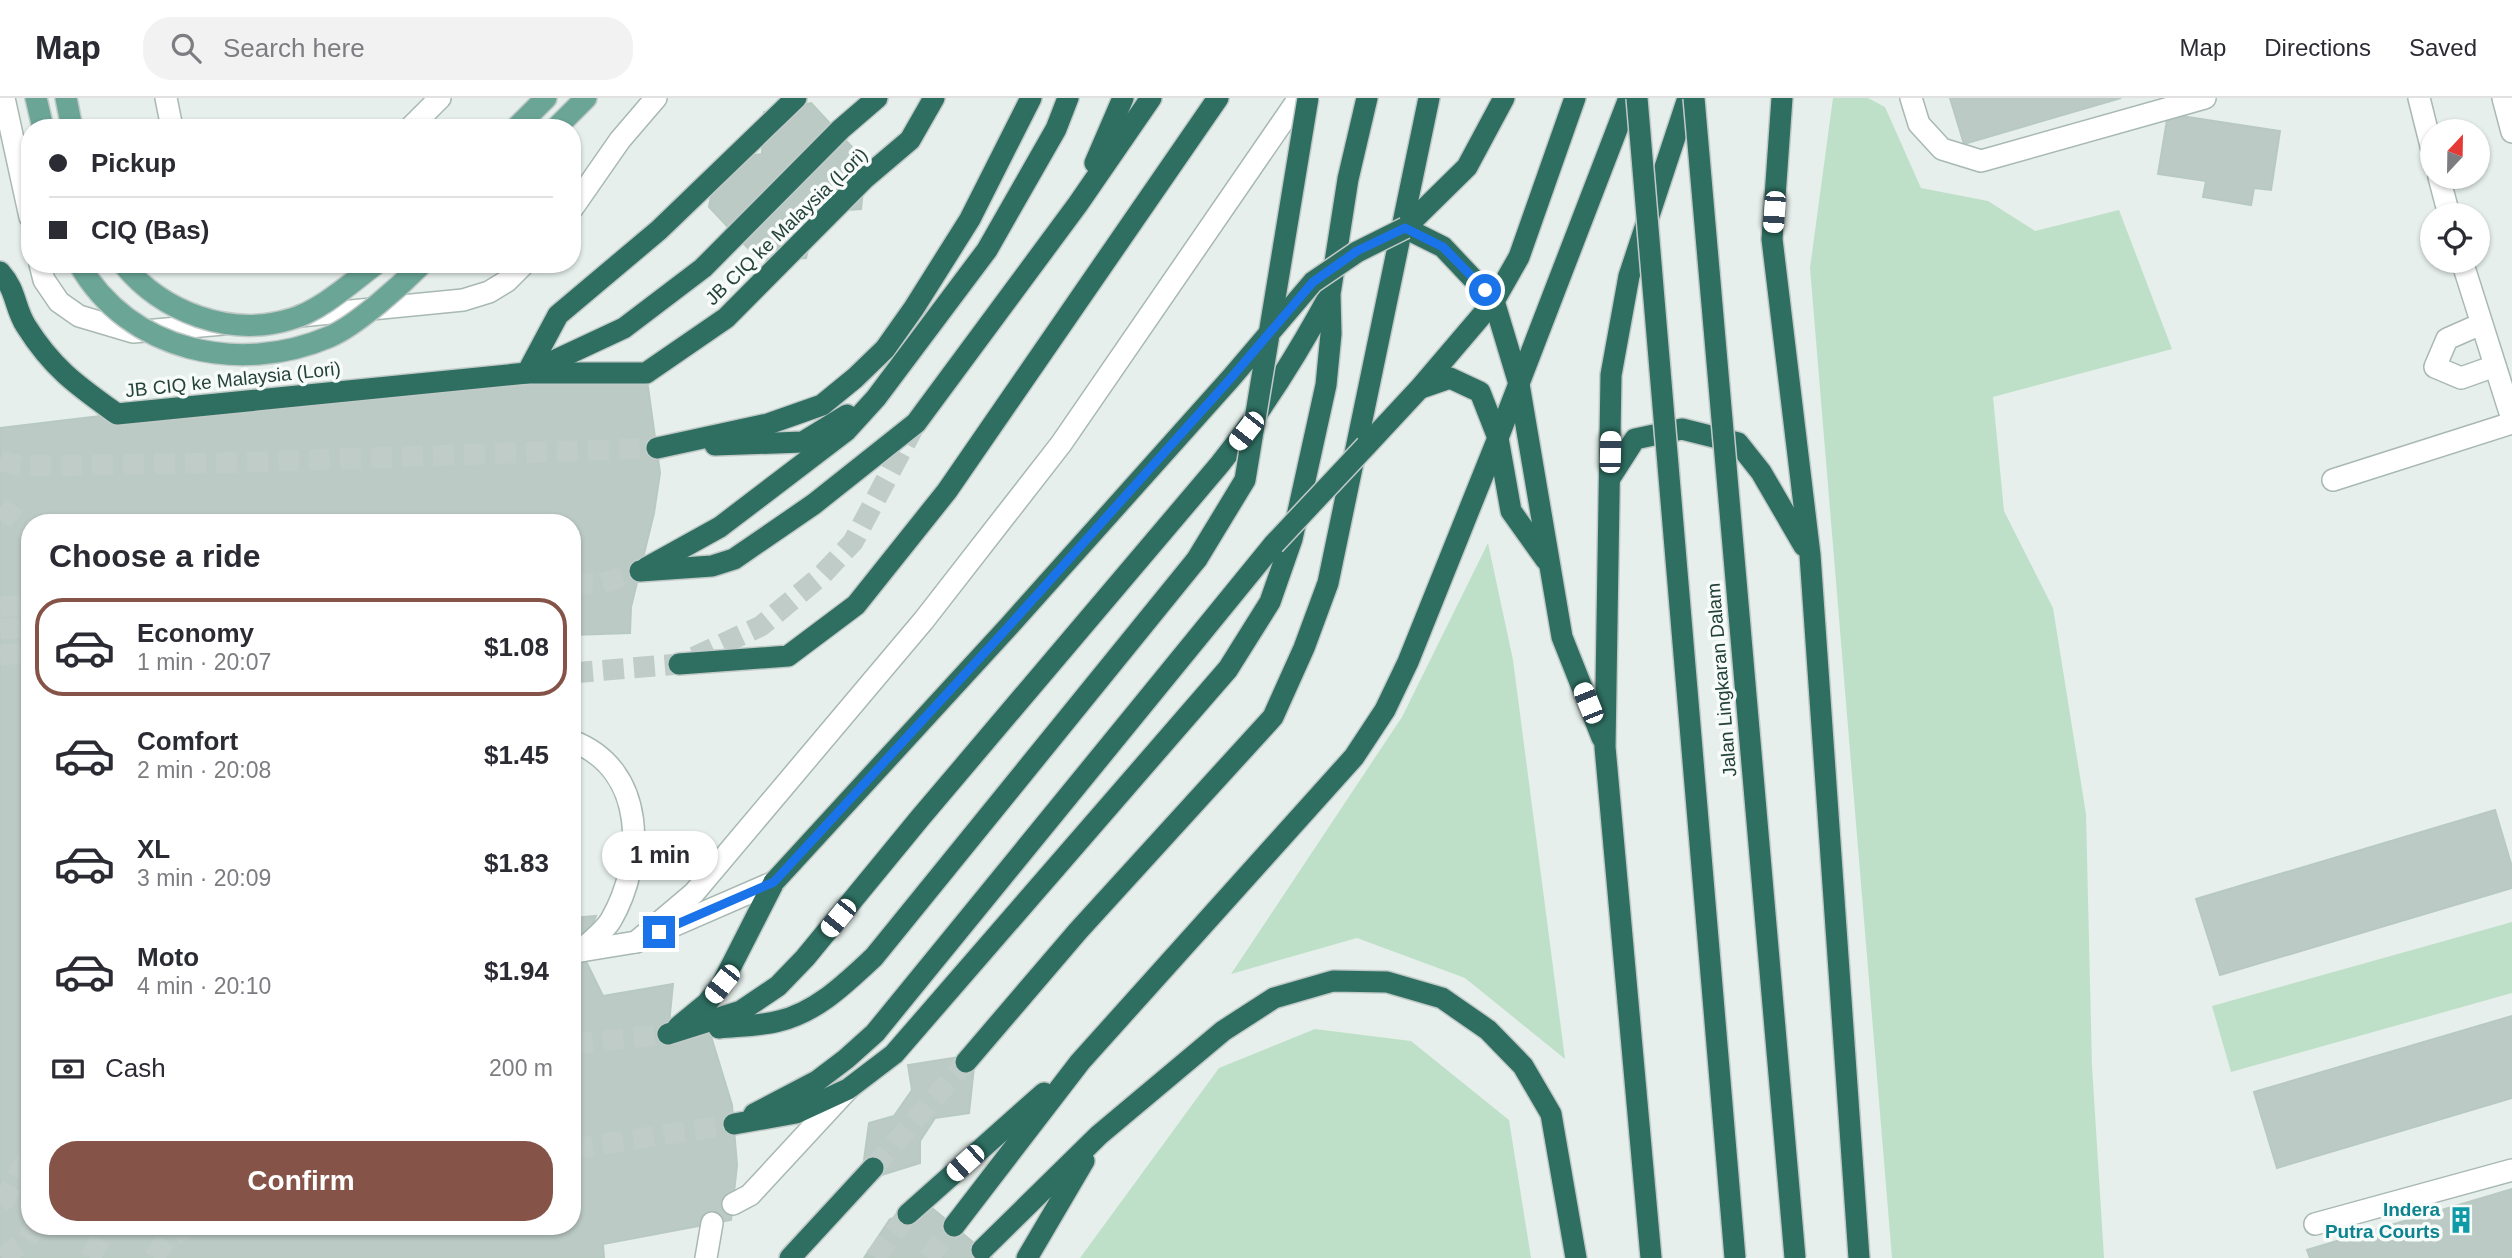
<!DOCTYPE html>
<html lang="en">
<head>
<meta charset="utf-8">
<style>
  body { margin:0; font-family:Helvetica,sans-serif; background:#f2f2f3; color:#2b2b33; height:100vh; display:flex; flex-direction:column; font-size:26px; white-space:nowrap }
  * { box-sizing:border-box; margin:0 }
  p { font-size:23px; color:#7c7c81 }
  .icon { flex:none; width:38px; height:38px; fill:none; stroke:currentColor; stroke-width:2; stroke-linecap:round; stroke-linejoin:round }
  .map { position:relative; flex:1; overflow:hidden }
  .details { position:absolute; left:21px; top:416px; width:560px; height:721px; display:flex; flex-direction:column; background:#fff; border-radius:28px; box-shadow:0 2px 5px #0004 }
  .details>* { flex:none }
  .banner { position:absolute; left:21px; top:21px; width:560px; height:154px; border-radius:28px; box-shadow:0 2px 5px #0004; display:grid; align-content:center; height:154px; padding:0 28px; background:#fff }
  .needle { width:46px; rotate:22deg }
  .controls { position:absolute; left:2420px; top:21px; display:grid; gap:14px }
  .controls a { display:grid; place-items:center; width:70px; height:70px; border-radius:50%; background:#fff; box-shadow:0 2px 5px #0004; font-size:35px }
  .end { position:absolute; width:32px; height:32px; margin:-16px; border:9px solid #1a73e8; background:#fff; box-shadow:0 0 0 4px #fff }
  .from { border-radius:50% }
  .bubble { position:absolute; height:49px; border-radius:24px; background:#fff; box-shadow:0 2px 5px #0004; font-size:23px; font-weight:600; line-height:49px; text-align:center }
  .car { position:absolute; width:21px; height:42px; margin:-21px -10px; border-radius:9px; box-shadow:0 0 5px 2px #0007; background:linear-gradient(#fff 24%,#345 0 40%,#fff 0 76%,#345 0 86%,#fff 0) }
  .banner b { display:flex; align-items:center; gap:24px; height:66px; font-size:26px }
  .banner b+b { border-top:2px solid #e1e1e2 }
  .banner i { width:18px; height:18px; background:#2b2b33 }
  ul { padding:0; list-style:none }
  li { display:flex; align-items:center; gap:21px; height:98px; margin:0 14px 10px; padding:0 14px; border:4px solid transparent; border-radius:28px }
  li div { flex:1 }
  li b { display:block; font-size:26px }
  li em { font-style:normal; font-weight:600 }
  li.selected { border-color:#855347 }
  li>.icon { width:63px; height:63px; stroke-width:1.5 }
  h2 { padding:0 28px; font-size:32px; line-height:84px }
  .pay { display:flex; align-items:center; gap:18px; height:77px; padding:0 28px; font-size:26px }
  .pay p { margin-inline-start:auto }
  .button { display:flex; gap:14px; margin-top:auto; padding:14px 28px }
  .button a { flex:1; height:80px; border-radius:28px; background:#855347; color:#fff; font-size:28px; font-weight:600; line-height:80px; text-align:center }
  header { display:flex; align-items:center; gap:42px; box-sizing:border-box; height:98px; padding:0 35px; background:#fff; border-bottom:2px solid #e1e1e2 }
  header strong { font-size:33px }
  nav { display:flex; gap:38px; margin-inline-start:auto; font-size:24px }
  .search { width:490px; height:63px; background:#f2f2f3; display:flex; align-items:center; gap:18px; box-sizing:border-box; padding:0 24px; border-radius:28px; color:#7c7c81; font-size:26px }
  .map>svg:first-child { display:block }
  .green { fill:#bfe0c8 }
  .building { fill:#bbcac4; stroke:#b8c9c2; stroke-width:2 }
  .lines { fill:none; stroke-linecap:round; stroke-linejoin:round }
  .highway-tunnel { stroke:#bfccc8; stroke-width:21; stroke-dasharray:21 10; stroke-linecap:butt }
  .lane-casing { stroke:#a8b8b2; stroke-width:24 }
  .street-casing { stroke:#a8b8b2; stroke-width:24 }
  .primary-casing { stroke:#c2cac8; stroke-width:24 }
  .highway-casing { stroke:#c2cac8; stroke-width:24 }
  .lane { stroke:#fff; stroke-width:21 }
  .street { stroke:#fff; stroke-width:21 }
  .primary { stroke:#6aa596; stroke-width:21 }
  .highway { stroke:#2f6f62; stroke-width:21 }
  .primary-bridge-casing { stroke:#c2cac8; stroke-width:24; stroke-linecap:butt }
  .highway-bridge-casing { stroke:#c2cac8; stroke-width:24; stroke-linecap:butt }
  .primary-bridge { stroke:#6aa596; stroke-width:21 }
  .highway-bridge { stroke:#2f6f62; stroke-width:21 }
  .route { stroke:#1a73e8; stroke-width:9 }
  .labels { text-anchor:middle; stroke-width:7; stroke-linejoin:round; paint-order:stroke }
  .street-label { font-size:19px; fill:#24423a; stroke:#f7fbf9 }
  .culture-label { font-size:19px; font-weight:bold; fill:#0d838f; stroke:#f7fbf9; text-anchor:end }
</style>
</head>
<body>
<header>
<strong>Map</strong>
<div class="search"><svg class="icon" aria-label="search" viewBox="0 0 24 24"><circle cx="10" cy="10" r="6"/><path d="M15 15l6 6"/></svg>Search here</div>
<nav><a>Map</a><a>Directions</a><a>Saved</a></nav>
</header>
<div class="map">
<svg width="2512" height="1160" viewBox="0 0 2512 1160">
  <rect width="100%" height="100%" fill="#e6efeb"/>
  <g class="green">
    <path d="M1833 0H1868L1885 9 1921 90 1988 103 2035 133 2119 112 2172 251 1993 299 2004 413 2053 510 2086 716 2092 968 2104 1160H1892L1810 170Z"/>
    <path d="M1488 445 1513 562 1565 961 1465 880 1357 840 1231 876 1402 619Z"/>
    <path d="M2512 824V895L2231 974 2212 908Z"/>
    <path d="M1315 931 1411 943 1509 1022 1531 1160H1080L1219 970Z"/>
  </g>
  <g class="building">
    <path d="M1950 0H2121L1964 46Z"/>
    <path d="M811 5 866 64 861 111 817 114 806 160 760 163 709 109 717 63 762 56 764 14Z"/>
    <path d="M2168 16 2280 33 2271 92 2254 90 2251 107 2203 99 2206 83 2158 76Z"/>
    <path d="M646 275 660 375 654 415 631 509 630 535 572 537V425H30V1129H572V820L596 818 581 853 603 898 673 886 668 936 710 935 732 1007 737 1067 731 1122 603 1146 604 1160H0V330L117 316Z"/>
    <path d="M2495 712 2512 769V790L2220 877 2196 801Z"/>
    <path d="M2512 918V1000L2277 1070 2254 994Z"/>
    <path d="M959 959 974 969 969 1015 935 1020 920 1043V1065L882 1077 864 1062 869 1025 894 1018 912 992 908 967Z"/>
    <path d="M2512 1091V1160H2310L2307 1152Z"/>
    <path d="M932 1110 992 1160H864L890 1121Z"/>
  </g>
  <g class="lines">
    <g class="highway-tunnel">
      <path d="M0 362 20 368 222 365 657 350"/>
      <path d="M0 409 30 432"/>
      <path d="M572 484 598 487 640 473"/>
      <path d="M0 509 30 507"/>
      <path d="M0 531 30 529"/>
      <path d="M0 557 30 555"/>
      <path d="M572 575 679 566 761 528 822 477 853 444 916 325"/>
      <path d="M572 946 668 936"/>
      <path d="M572 1051 734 1026"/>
      <path d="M873 1070 966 964"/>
      <path d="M0 1105 5 1101 30 1055"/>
      <path d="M2 1160 27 1142 34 1129"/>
      <path d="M90 1160 107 1129"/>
      <path d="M154 1160 166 1142 187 1129"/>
      <path d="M875 1160 908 1116"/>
      <path d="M928 1160 954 1128"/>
    </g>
    <defs>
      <g id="lane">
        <path d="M4 0 30 119"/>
        <path d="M1911 0 1919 26 1942 51 1981 63 2205 0"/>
        <path d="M2503 0 2512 34"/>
        <path d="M572 111 620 42 656 0"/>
        <path d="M40 166 44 182 59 204 79 218 133 234 223 226"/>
        <path d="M300 218 463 202 489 194 507 183 524 166"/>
        <path d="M2481 226 2447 241 2435 269 2461 280 2495 268"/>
        <path d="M2333 382 2512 325"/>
        <path d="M572 643C647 671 645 763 611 822 604 834 590 843 581 853"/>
        <path d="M636 844 694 795 924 522 1061 346 1299 0"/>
        <path d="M581 853 636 844 774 784"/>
        <path d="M733 1106 750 1097 848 991"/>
        <path d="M2315 1126 2512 1072"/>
        <path d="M706 1160 712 1125"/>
      </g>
      <g id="street">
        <path d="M166 0 172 30"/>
        <path d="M2419 0 2432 52"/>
        <path d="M410 30 440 0"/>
        <path d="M2439 79 2449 117"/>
        <path d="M2462 163 2512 321"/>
      </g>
      <g id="primary">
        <path d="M36 0 43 30"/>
        <path d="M66 0 72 30"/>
        <path d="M516 30 546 0"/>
        <path d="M556 30 586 0"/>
      </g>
      <g id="highway">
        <path d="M1504 0 1467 69 1405 130 1443 149 1494 203 1519 286 1562 539 1602 640"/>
        <path d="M1782 0 1772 141 1810 457 1859 1160"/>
        <path d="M1095 65 1123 0"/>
        <path d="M0 174C17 193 14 209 26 228 53 271 78 288 117 316L527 275H646L726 220 864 81 910 42 934 0"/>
        <path d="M532 273 624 230 703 170 841 31 877 0"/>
        <path d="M527 275 558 217 659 132 796 0"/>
        <path d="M1421 290 1450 280 1480 294 1498 340 1511 413 1546 462"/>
        <path d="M715 347 803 344 847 317"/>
        <path d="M1366 348 1419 291 1494 203 1519 159 1575 0"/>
        <path d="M657 350 768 326 822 307 855 280 885 251 914 210 970 121 1031 0"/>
        <path d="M1610 380 1635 341 1682 331 1738 345 1761 374 1804 448"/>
        <path d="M646 470 720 429 846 333 876 300 987 152 1056 31 1068 0"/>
        <path d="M640 473 712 468 734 461 814 406 916 325 1078 106 1151 0"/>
        <path d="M679 566 788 558 856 507 947 393 1218 0"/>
        <path d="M678 929 707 905 722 886 774 784"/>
        <path d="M719 930C738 928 760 928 779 923 817 914 846 885 874 859L1197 461"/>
        <path d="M668 936 741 913 778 888 805 860 920 720 1220 366C1262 313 1297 257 1329 198"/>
        <path d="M966 964 1078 833 1273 619 1304 550 1328 485 1429 0"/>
        <path d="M754 1016 817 983 846 961 875 935 1274 446"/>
        <path d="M734 1026 796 1015 848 991 894 956 1228 571 1270 504 1292 441 1326 287 1331 236 1330 196 1348 81 1367 0"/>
        <path d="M908 1116 1044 995"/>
        <path d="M954 1128 1080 964 1354 659 1385 612 1408 564 1498 340 1629 0"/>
        <path d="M982 1152 1099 1037 1223 933 1274 900 1333 883 1387 884 1442 900 1488 932 1523 968 1551 1016 1576 1160"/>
        <path d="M790 1160 873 1070"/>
        <path d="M1027 1160 1084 1063"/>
        <path d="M1651 1160 1605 649 1611 277 1629 178 1688 0"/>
      </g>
    </defs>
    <use href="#lane" class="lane-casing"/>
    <use href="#street" class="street-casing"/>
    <use href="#primary" class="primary-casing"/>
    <use href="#highway" class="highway-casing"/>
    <use href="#lane" class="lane"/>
    <use href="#street" class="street"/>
    <use href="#primary" class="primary"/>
    <use href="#highway" class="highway"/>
    <defs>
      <g id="primary-bridge">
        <path d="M79 166C129 254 240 277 329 239 356 228 401 187 422 166"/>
        <path d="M123 166C162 214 230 240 291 221 320 213 352 184 376 166"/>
      </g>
      <g id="highway-bridge">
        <path d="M1637 0 1735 1160"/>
        <path d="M1694 0 1795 1160"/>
        <path d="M1274 446 1366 348"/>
        <path d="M1197 461 1245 382 1308 0"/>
        <path d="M774 784 1010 527 1231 280 1313 184 1357 154 1405 130"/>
      </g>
    </defs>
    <use href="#primary-bridge" class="primary-bridge-casing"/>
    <use href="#highway-bridge" class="highway-bridge-casing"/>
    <use href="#primary-bridge" class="primary-bridge"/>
    <use href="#highway-bridge" class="highway-bridge"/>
  </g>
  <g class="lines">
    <path class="route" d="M659 834 774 784 1010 527 1231 280 1313 184 1357 153 1405 130 1443 149 1485 192"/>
  </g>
  <defs>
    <symbol id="building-bare" viewBox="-9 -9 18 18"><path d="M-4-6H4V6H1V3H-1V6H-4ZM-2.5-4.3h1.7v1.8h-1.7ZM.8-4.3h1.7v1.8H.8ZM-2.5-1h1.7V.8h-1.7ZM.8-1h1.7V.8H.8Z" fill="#0f9aa8" stroke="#f7fbf9" stroke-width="2.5" paint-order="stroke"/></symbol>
  </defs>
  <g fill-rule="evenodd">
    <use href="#building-bare" x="2442" y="1103" width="38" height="38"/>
  </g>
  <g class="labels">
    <g class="street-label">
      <text transform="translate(786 128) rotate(-44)" y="7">JB CIQ ke Malaysia (Lori)</text>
      <text transform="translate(233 281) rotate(-6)" y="7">JB CIQ ke Malaysia (Lori)</text>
      <text transform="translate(1721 582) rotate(-95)" y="7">Jalan Lingkaran Dalam</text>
    </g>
    <g class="culture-label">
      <text x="2440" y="1118">Indera<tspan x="2440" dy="22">Putra Courts</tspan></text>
    </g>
  </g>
</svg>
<div class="controls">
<a><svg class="needle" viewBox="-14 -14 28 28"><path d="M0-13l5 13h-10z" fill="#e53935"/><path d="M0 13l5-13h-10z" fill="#7c7c81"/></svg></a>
<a><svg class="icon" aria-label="locate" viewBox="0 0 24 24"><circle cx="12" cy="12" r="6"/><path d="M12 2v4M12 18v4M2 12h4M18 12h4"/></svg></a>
</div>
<i class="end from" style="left:1485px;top:192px"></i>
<i class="end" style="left:659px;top:834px"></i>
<div class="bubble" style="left:602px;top:733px;width:116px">1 min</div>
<i class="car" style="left:1774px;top:114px;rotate:184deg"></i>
<i class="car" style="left:1246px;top:333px;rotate:218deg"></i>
<i class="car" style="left:1610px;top:354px;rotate:1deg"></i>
<i class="car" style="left:1588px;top:605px;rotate:338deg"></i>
<i class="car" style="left:838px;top:820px;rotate:219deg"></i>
<i class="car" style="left:722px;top:886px;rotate:218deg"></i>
<i class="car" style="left:965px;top:1065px;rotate:228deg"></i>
<div class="banner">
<b><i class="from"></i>Pickup</b>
<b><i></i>CIQ (Bas)</b>
</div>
<section class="details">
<h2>Choose a ride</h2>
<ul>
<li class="selected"><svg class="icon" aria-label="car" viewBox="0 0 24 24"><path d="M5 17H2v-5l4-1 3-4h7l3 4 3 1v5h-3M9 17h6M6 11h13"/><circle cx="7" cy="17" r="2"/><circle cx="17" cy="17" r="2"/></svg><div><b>Economy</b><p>1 min · 20:07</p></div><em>$1.08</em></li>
<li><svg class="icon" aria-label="car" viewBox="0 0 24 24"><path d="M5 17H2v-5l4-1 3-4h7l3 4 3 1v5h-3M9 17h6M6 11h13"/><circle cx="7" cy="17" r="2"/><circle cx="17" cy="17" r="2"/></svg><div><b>Comfort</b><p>2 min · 20:08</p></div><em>$1.45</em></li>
<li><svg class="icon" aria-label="car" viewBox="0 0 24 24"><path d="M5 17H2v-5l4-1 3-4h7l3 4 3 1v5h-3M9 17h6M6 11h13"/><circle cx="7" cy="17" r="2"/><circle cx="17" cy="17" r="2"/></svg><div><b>XL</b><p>3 min · 20:09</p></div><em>$1.83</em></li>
<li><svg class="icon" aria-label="car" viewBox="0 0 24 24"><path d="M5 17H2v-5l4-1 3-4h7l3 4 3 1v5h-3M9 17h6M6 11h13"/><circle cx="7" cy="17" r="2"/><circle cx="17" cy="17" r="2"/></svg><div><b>Moto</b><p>4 min · 20:10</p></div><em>$1.94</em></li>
</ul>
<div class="pay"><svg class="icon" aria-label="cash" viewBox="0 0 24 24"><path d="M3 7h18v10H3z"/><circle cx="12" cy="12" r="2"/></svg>Cash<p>200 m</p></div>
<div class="button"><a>Confirm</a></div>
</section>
</div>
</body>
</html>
